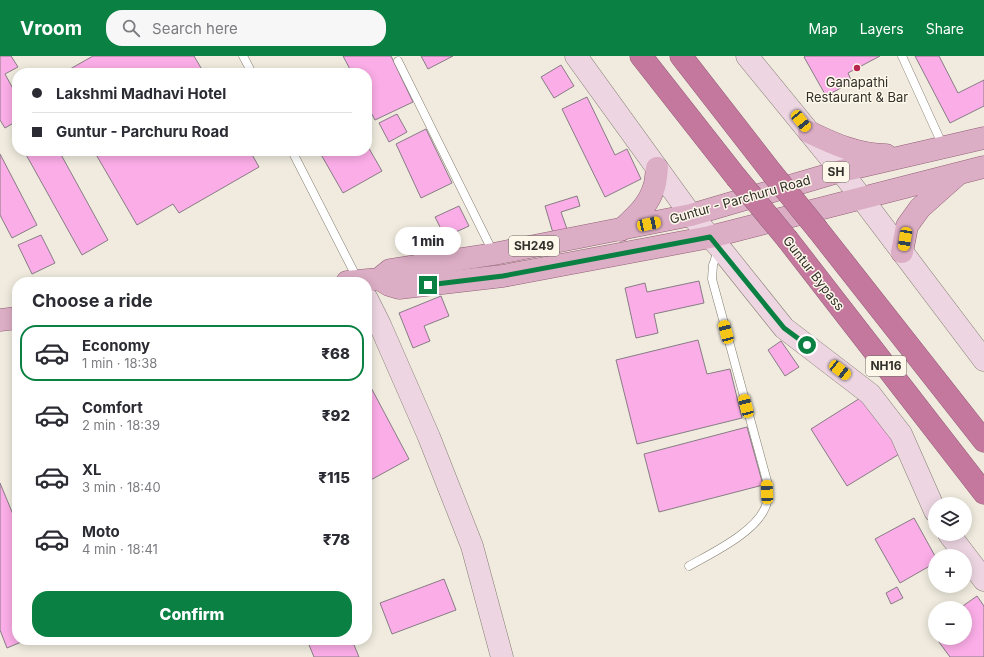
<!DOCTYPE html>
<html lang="en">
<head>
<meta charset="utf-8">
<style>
  body { margin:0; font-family:Inter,sans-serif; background:#f7f7f7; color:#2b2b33; height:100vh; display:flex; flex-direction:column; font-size:15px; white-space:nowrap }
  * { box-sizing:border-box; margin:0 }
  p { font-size:13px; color:#7c7c81 }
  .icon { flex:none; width:22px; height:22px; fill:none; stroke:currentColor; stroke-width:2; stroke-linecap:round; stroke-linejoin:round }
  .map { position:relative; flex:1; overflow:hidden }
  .details { position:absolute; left:12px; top:221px; width:360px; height:368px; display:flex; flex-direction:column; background:#fff; border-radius:16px; box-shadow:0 2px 10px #0003 }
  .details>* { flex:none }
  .hud { position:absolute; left:12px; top:12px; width:360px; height:88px; border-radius:16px; box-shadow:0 2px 10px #0003; display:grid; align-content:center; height:88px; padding:0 20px; background:#fff }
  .fabs { position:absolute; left:928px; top:441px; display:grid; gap:8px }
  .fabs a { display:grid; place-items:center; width:44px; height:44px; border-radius:50%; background:#fff; box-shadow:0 2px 10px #0003; font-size:20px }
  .end { position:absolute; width:18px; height:18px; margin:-9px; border:5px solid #0b8043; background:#fff; box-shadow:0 0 0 2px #fff }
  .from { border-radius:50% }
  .bubble { position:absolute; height:28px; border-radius:14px; background:#fff; box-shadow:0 2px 10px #0003; font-size:13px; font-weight:800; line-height:28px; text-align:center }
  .car { position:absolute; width:12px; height:24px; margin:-12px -6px; border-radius:5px; box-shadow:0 0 3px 1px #0007; background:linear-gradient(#f5c518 24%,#345 0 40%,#f5c518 0 76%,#345 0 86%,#f5c518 0) }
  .hud b { display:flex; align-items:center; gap:14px; height:38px; font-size:15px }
  .hud b+b { border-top:1px solid #e1e1e2 }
  .hud i { width:10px; height:10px; background:#2b2b33 }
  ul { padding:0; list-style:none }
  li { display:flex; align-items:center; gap:12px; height:56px; margin:0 8px 6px; padding:0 12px; border:2px solid transparent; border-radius:16px }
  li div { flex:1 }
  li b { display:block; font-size:15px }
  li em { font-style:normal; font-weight:800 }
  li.selected { border-color:#0b8043 }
  li>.icon { width:36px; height:36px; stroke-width:1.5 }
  h2 { padding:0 20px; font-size:18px; line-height:48px }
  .primary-button { display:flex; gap:8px; margin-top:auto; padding:8px 20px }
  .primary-button a { flex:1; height:46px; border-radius:16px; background:#0b8043; color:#fff; font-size:16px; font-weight:800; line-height:46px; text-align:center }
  header { display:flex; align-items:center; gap:24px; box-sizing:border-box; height:56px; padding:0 20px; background:#0b8043; color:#fff }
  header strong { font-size:19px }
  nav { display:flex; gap:22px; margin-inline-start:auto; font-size:14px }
  .search { width:280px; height:36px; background:#f7f7f7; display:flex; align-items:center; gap:10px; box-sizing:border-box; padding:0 14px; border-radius:16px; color:#7c7c81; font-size:15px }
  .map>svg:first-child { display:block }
  .building { fill:#fbade7; stroke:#877c84 }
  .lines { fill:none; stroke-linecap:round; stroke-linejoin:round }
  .lane-casing { stroke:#847f73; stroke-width:9 }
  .secondary-casing { stroke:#847f73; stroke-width:23 }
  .primary-casing { stroke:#915f76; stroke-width:23 }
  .highway-casing { stroke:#915f76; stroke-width:23 }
  .lane { stroke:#fff; stroke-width:8 }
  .secondary { stroke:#edd6e2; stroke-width:22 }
  .primary { stroke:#dcaec5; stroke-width:22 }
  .highway { stroke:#c4789e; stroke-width:22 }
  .highway-bridge-casing { stroke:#915f76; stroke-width:23; stroke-linecap:butt }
  .highway-bridge { stroke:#c4789e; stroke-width:22 }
  .route { stroke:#0b8043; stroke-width:5 }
  .poi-dot { fill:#b72751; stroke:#fef8eb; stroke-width:1.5 }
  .labels { text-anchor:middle; stroke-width:3; stroke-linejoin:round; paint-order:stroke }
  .shield { fill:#fef8eb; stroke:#6f6c65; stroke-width:1 }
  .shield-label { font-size:12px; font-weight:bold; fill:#32302b }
  .poi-label { font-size:13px; fill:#32302b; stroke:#fef8eb }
  .street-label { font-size:13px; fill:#32302b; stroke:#fef8eb }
</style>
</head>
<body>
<header>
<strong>Vroom</strong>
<div class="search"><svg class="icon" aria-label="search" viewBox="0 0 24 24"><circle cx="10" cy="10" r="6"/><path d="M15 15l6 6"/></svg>Search here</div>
<nav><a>Map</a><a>Layers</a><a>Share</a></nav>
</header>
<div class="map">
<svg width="984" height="601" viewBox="0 0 984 601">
  <rect width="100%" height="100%" fill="#f0ebde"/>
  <g class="building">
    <path d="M0 0H11L18 11 5 18 17 40V65L5 72 0 64Z"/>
    <path d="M93 0H194L204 17H63Z"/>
    <path d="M343 0H391L413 46 375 64 367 49V17H352Z"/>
    <path d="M421 0H453L428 13Z"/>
    <path d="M805 0H880L848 17 852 26 826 40 804 1Z"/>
    <path d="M915 0H939L958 37 984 24V50L950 67Z"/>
    <path d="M561 9 574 30 554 42 541 21Z"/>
    <path d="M587 41 615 99 627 93 641 123 605 141 562 53Z"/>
    <path d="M397 58 407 76 389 86 379 67Z"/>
    <path d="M426 73 452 127 421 142 396 88Z"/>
    <path d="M367 89 382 115 343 137 319 95H367Z"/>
    <path d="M24 95H59L108 184 82 199Z"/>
    <path d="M94 95H250L259 111 179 157 173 148 137 169Z"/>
    <path d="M0 98 37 169 12 182 0 159Z"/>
    <path d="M577 140 580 150 561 156 567 173 553 177 545 150Z"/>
    <path d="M459 150 469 170 445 181 435 161Z"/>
    <path d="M41 179 55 207 32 218 18 189Z"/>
    <path d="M699 225 704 247 654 258 658 277 636 282 625 232 645 227 647 236Z"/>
    <path d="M441 240 449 260 424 270 430 285 413 292 399 257Z"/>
    <path d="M698 284 707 318 730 313 742 362 637 388 616 304Z"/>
    <path d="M781 285 799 311 785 320 768 294Z"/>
    <path d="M367 324 409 403 367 426Z"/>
    <path d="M865 339 901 397 847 430 811 373Z"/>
    <path d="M747 371 763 429 659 456 644 398Z"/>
    <path d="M0 427 17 468V584H26L7 592 0 574Z"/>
    <path d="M914 462 935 500V507L900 527 875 483Z"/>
    <path d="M444 523 456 554 392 578 380 547Z"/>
    <path d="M897 531 903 542 891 548 886 537Z"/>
    <path d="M977 540 984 550V601H950L936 582H965V552H960Z"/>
    <path d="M935 570V581L930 574Z"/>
    <path d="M307 584H352L359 601H314Z"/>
  </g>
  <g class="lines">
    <defs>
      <g id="lane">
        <path d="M243 0 252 17"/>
        <path d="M902 0 943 90"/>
        <path d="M398 5 493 196"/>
        <path d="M292 95 358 224"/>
        <path d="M689 510C712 497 761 474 767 446 769 440 767 431 767 425L712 223 713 209 718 195"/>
      </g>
      <g id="secondary">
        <path d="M576 0 691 159 720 192 784 272 870 338 901 378 935 455"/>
        <path d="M747 0 841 115 984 304"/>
        <path d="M367 243 380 269 429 381 472 490 502 601"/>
        <path d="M949 478 984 524"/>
      </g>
      <g id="primary">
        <path d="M809 76C834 88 858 99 886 99"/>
        <path d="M621 174C635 161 649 149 654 131 656 126 656 119 657 112"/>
        <path d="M902 196 907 170 920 152 956 120"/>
        <path d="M379 223 389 229 399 232 503 220 710 181 984 111"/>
        <path d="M347 226 379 223 390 214 494 198 691 159 841 115 984 82"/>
        <path d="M0 264 17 262"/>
      </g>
      <g id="highway">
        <path d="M641 0 736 121"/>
        <path d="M681 0 772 117"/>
        <path d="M818 174 984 385"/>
        <path d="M788 184 984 437"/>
      </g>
    </defs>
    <use href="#lane" class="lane-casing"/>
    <use href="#secondary" class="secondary-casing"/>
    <use href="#primary" class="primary-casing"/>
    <use href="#highway" class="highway-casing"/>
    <use href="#lane" class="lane"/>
    <use href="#secondary" class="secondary"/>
    <use href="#primary" class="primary"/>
    <use href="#highway" class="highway"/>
    <defs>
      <g id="highway-bridge">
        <path d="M772 117 818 174"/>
        <path d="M736 121 788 184"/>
      </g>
    </defs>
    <use href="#highway-bridge" class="highway-bridge-casing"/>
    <use href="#highway-bridge" class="highway-bridge"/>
  </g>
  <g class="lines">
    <path class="route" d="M428 229 503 220 710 181 784 272 807 289"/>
  </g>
  <circle class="poi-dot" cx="857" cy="12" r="4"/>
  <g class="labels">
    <g class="shield">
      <rect x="823" y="106" width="26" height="20" rx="3"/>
      <rect x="509" y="180" width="50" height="20" rx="3"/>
      <rect x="866" y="300" width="40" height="20" rx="3"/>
    </g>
    <g class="shield-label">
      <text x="836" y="120">SH</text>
      <text x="534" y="194">SH249</text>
      <text x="886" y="314">NH16</text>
    </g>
    <g class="poi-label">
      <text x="857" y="31">Ganapathi<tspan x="857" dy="15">Restaurant &amp; Bar</tspan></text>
    </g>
    <g class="street-label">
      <text transform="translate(740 143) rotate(-16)" y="5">Guntur - Parchuru Road</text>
      <text transform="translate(814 217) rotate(52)" y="5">Guntur Bypass</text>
    </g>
  </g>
</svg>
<div class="fabs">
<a><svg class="icon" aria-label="layers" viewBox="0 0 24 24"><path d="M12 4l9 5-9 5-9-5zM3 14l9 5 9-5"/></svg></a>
<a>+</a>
<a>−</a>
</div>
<i class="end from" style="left:807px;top:289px"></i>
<i class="end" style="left:428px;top:229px"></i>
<div class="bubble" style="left:395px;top:171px;width:66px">1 min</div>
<i class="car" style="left:801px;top:65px;rotate:141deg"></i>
<i class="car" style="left:649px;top:168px;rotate:78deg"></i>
<i class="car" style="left:905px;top:183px;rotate:189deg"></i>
<i class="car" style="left:726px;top:276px;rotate:345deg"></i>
<i class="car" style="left:840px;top:314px;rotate:128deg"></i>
<i class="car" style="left:746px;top:350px;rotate:345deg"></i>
<i class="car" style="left:767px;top:436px;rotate:358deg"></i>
<div class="hud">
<b><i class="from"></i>Lakshmi Madhavi Hotel</b>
<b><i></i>Guntur - Parchuru Road</b>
</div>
<section class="details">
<h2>Choose a ride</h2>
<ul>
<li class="selected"><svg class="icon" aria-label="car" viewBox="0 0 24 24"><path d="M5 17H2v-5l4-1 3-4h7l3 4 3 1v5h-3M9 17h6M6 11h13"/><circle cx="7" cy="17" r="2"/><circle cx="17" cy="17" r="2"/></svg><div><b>Economy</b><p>1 min · 18:38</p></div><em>₹68</em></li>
<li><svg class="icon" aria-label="car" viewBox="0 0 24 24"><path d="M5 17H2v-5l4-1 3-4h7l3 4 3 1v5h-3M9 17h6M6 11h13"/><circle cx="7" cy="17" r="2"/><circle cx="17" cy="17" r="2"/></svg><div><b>Comfort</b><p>2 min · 18:39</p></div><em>₹92</em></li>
<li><svg class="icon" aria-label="car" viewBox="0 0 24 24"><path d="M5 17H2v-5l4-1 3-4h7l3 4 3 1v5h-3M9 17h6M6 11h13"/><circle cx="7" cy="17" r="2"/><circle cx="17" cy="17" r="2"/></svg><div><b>XL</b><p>3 min · 18:40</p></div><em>₹115</em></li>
<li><svg class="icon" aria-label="car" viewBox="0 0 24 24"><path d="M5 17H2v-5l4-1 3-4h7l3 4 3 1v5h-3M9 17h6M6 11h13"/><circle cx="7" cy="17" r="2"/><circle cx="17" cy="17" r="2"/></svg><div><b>Moto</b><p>4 min · 18:41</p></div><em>₹78</em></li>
</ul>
<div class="primary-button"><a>Confirm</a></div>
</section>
</div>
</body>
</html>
